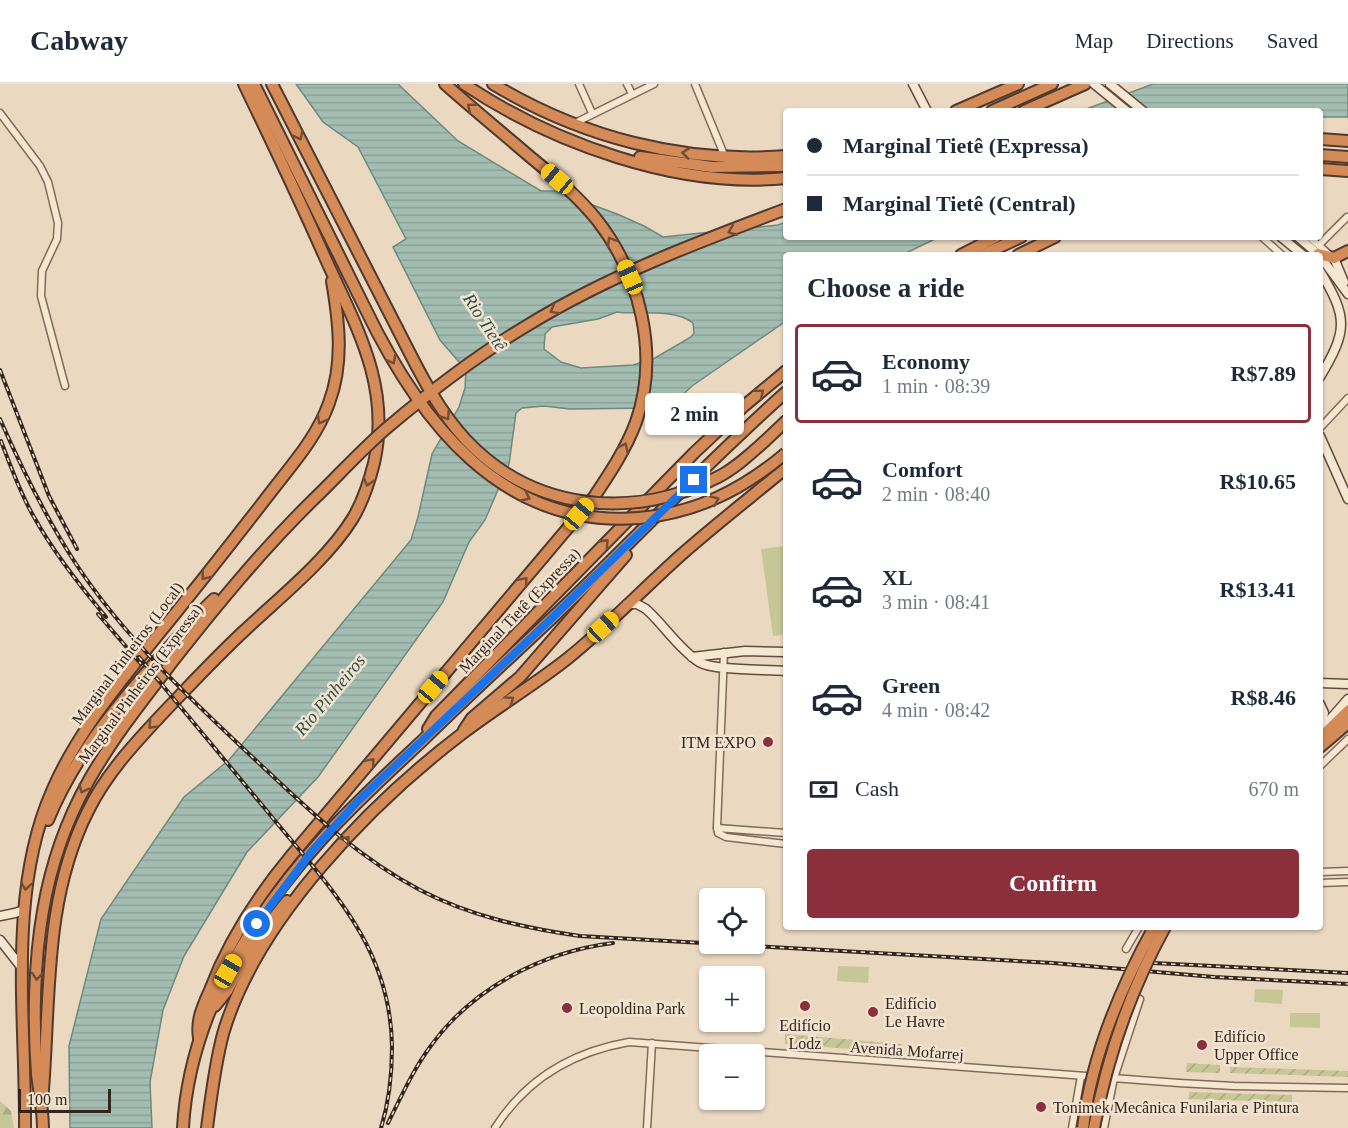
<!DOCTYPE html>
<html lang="en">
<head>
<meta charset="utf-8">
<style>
  body { margin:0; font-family:Georgia,serif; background:#f2f2f3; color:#1f2937; height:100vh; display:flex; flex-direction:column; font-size:22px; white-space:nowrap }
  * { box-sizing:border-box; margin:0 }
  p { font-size:20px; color:#747a83 }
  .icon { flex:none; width:33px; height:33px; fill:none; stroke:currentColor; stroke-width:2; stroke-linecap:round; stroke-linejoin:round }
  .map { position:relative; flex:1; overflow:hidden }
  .side { position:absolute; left:783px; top:168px; width:540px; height:678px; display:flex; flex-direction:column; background:#fff; border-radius:6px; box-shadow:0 2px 4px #0004 }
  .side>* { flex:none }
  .guide { position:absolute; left:783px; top:24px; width:540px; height:132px; border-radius:6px; box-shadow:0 2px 4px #0004; display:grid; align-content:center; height:132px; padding:0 24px; background:#fff }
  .fabs { position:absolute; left:699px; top:804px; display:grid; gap:12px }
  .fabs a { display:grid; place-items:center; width:66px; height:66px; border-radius:6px; background:#fff; box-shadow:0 2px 4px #0004; font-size:30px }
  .scale { position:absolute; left:18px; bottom:15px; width:93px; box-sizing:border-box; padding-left:6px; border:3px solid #33251d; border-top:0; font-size:16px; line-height:21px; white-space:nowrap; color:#33251d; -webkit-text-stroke:4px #f2e3d0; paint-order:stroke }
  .end { position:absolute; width:27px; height:27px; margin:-14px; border:8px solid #1a73e8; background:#fff; box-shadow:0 0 0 3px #fff }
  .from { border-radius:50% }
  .bubble { position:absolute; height:42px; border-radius:6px; background:#fff; box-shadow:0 2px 4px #0004; font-size:20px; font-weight:600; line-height:42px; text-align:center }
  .car { position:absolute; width:18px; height:36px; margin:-18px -9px; border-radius:8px; box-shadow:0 0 4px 2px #0007; background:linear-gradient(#f5c518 24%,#345 0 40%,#f5c518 0 76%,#345 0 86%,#f5c518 0) }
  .guide b { display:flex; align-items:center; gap:21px; height:57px; font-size:22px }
  .guide b+b { border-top:2px solid #e0e1e3 }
  .guide i { width:15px; height:15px; background:#1f2937 }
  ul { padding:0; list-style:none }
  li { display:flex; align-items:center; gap:18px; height:99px; margin:0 12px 9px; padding:0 12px; border:3px solid transparent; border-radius:6px }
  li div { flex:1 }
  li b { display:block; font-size:22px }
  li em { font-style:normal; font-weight:600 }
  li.selected { border-color:#8c2f3c }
  li>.icon { width:54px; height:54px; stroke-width:1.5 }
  h2 { padding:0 24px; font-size:27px; line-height:72px }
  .pay { display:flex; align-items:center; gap:15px; height:66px; padding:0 24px; font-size:22px }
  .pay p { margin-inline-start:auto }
  .button { display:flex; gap:12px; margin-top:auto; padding:12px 24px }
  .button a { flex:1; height:69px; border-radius:6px; background:#8c2f3c; color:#fff; font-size:24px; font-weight:600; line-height:69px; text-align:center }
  header { display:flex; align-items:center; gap:36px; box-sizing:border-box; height:84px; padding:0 30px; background:#fff; border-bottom:2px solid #e0e1e3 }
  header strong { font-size:28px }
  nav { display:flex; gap:33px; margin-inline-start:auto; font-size:21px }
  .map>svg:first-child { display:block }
  .grass { fill:#c7c696 }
  .forest { fill:url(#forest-firs) }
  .garden { fill:url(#garden-furrows) }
  .water { fill:url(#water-rules); stroke:#6b8a7e; stroke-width:1.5; fill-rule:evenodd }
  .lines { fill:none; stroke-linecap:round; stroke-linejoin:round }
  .street-casing { stroke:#826a5a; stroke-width:9 }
  .secondary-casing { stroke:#644b3d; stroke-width:11 }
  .highway-casing { stroke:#50392e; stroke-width:14 }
  .street { stroke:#f6e7d3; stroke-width:6 }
  .secondary { stroke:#f6e7d3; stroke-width:8 }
  .highway { stroke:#d48b57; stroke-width:10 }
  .rail-casing { stroke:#33251d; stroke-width:4 }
  .rail { stroke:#f2e3d0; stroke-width:1.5; stroke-dasharray:4.5; stroke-linecap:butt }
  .highway-bridge-casing { stroke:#50392e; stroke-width:14; stroke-linecap:butt }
  .highway-bridge { stroke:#d48b57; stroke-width:10 }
  .oneway { stroke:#734e34 }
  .route { stroke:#1a73e8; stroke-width:8 }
  .poi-dot { fill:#8c2f3c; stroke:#f2e3d0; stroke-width:2 }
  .labels { text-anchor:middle; stroke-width:5; stroke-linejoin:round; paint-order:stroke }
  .street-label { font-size:16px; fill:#33251d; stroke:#f2e3d0 }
  .poi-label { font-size:16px; fill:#33251d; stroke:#f2e3d0; text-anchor:start }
  .water-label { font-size:18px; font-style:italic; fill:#2d514a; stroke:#f2e3d0 }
</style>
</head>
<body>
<header>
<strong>Cabway</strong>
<nav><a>Map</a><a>Directions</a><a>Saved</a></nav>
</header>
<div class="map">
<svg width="1348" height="1044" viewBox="0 0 1348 1044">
  <defs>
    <pattern id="forest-firs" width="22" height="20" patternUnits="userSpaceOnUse" patternTransform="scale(1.5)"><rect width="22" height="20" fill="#c7c696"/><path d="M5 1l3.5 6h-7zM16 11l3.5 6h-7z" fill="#abaa81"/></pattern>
    <pattern id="garden-furrows" width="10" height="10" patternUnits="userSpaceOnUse" patternTransform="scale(1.5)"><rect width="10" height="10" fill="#c7c696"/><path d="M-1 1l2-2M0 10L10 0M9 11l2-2" fill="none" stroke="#abaa81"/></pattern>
    <pattern id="water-rules" width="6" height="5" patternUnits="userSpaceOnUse" patternTransform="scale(1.5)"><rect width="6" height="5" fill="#a3bdb2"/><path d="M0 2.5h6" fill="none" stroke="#8da299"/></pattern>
  </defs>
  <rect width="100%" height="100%" fill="#ead8c1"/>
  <g class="grass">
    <path d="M786 462V550L773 552 761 465Z"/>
    <path d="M838 882 869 883 868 899 837 897Z"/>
    <path d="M1255 905 1283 906 1282 920 1254 918Z"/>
    <path d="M1290 929H1320V944L1290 943Z"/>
  </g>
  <path class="forest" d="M0 1017 11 1027 14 1044H0Z"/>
  <g class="garden">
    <path d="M785 950 902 960 901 969 785 960Z"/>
    <path d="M1187 979 1220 981V989L1186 988Z"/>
    <path d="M1230 983 1348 987V993L1230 989Z"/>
    <path d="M1189 1008 1292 1011V1018L1188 1015Z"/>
  </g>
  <g class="water">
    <path d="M296 0H398L458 57 541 107H555L617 130 644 142 663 153 778 141 786 138V153H939L902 171H786V237L692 302 673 320 652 324 570 325 544 322 522 324 516 329 509 380 485 436 469 458 443 518 318 693 247 768 184 872 163 926 150 998 152 1044H70L69 962 101 835 184 713 229 676 411 456 418 433 432 370 459 323 465 304 466 286 440 256 393 163 406 155 358 63 323 38ZM617 228C639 231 674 224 693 239L694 249 691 253 655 274 633 281 581 284 561 278 544 265 545 250 552 243 598 235Z"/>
    <path d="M1153 0H1348V33H1320V27H1081Z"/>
  </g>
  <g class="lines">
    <defs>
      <g id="street">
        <path d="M579 0 592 29"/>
        <path d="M627 0 632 10"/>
        <path d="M695 0 725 73"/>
        <path d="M0 29 40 82 48 98 58 139 57 155 42 187 41 212 65 302"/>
        <path d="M573 40 654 0"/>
        <path d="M1262 153 1282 171"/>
        <path d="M1309 153 1331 172"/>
        <path d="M1319 161 1347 133"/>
        <path d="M1320 344 1348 314"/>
        <path d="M1320 682 1348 655"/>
        <path d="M717 744 724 568"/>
        <path d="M786 749 717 744 718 749 726 753 786 760"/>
        <path d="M1320 788 1348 787"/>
        <path d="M1320 799 1348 798"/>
        <path d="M1126 865 1139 843"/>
        <path d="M495 1044C526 995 572 968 629 958L1179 999 1234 1002 1348 1004"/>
        <path d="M647 1044 652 959"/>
        <path d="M1072 1044 1081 992"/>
        <path d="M1104 1044 1114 994 1140 915"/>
      </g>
      <g id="secondary">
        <path d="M913 0 927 27"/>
        <path d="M1094 0 1127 27"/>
        <path d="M1110 0 1143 27"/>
        <path d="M1281 153 1303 171"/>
        <path d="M1298 153 1319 171"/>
        <path d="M1320 172 1348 210"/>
        <path d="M1334 174 1344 198"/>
        <path d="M1320 187C1348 234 1348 246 1320 293"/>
        <path d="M1320 352 1348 415"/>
        <path d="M627 520H637L646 525C664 541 678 564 699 578 714 587 766 585 786 587"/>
        <path d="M692 573 745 567 786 568"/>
        <path d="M1320 599 1348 600"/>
        <path d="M1320 620 1324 629 1321 642"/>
        <path d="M1320 647 1348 615"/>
        <path d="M0 832 15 829 24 826"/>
        <path d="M0 856 22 884"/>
      </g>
      <g id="highway">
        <path d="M254 0 365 224"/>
        <path d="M272 0 397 244"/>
        <path d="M464 0C552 59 678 105 786 94"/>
        <path d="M493 0C581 53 683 80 786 72"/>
        <path d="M956 27 1018 0"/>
        <path d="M992 27 1052 0"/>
        <path d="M1024 27 1085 0"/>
        <path d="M1320 55 1348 57"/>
        <path d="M1320 71 1348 73"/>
        <path d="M640 73 712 83 786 82"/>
        <path d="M1320 85 1348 87"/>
        <path d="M1318 170 1334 174 1348 167"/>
        <path d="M961 171 996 153"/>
        <path d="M982 171 1021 153"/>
        <path d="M1018 171 1055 153"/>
        <path d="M765 357 786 337"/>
        <path d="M428 645 436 632 694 369 744 322 786 287"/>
        <path d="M464 646 472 634 520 593 626 471"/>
        <path d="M1320 654 1348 627"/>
        <path d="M1320 663 1348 639"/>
        <path d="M48 736C74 673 115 623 160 573 178 554 195 533 214 515"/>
        <path d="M215 922 227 907 255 857 287 817"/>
        <path d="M199 954C196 936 203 922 210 906 229 856 257 813 291 772L594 413C610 389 626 365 636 338 660 270 640 191 597 136 577 111 552 91 528 71 500 47 472 24 445 0"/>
        <path d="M42 1018C51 920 42 818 88 727 107 688 137 657 166 626 192 599 217 572 244 547 279 514 328 475 353 434 363 417 369 399 374 379 392 300 354 239 323 169 298 112 271 56 244 0"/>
        <path d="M25 1044C26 935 7 809 52 707 75 653 113 607 149 562 188 514 226 466 264 417 287 386 316 356 329 319 344 279 339 238 332 197"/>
        <path d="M43 1044C43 1026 39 1008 37 990 33 939 34 878 43 827 61 720 109 660 173 577 217 521 262 466 313 416"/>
        <path d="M183 1044C189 934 250 834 322 755 354 720 389 688 423 656 465 615 508 575 551 535 630 460 705 380 786 308"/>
        <path d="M207 1044C211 1013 215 980 223 950 256 836 371 719 463 649 497 623 534 601 567 575 607 543 643 505 681 471 715 441 751 413 786 384"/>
      </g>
    </defs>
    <use href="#street" class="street-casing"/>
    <use href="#secondary" class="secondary-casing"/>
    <use href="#highway" class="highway-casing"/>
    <use href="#street" class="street"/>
    <use href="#secondary" class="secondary"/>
    <use href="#highway" class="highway"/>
    <defs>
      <g id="rail">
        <path d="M0 286 49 412 77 465"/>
        <path d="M0 335C22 385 46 434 76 480 127 557 196 620 263 683 312 729 359 774 420 806 470 832 524 844 580 852L1053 879 1214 893 1348 900"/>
        <path d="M1 357C11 383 20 409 34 433 54 469 80 502 106 533"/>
        <path d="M98 530 141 580"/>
        <path d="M139 573C182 624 224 676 267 727 327 801 391 861 392 963 392 990 389 1018 381 1044"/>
        <path d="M1153 879 1348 889"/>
        <path d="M388 1039C401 1013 413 986 430 963 472 904 542 868 613 859"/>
      </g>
    </defs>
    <use href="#rail" class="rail-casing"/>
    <use href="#rail" class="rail"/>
    <defs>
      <g id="highway-bridge">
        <path d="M365 224C419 336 501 445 639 434 696 429 742 406 786 369"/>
        <path d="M397 244C417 283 436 324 466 356 533 427 634 437 718 393 736 384 750 370 765 357"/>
        <path d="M313 416C338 392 362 365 388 343 432 306 479 270 528 241 608 192 698 158 786 125"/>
        <path d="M1083 1044C1091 974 1120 905 1154 843"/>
        <path d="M1094 1044C1107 973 1130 907 1165 843"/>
      </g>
    </defs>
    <use href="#highway-bridge" class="highway-bridge-casing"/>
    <use href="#highway-bridge" class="highway-bridge"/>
  </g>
  <defs><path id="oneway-chevron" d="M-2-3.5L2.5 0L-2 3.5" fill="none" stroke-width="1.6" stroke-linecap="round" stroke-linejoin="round" transform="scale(1.5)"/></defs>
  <g class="oneway">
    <use href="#oneway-chevron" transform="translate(471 23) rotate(-140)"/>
    <use href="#oneway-chevron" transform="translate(299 52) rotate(63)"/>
    <use href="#oneway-chevron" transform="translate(686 69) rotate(-173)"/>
    <use href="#oneway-chevron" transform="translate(732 147) rotate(158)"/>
    <use href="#oneway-chevron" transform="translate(611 157) rotate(-122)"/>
    <use href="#oneway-chevron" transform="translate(554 226) rotate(151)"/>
    <use href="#oneway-chevron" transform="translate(392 276) rotate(61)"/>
    <use href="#oneway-chevron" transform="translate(760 309) rotate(-40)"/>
    <use href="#oneway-chevron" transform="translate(446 332) rotate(56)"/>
    <use href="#oneway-chevron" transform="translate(321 336) rotate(118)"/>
    <use href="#oneway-chevron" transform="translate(624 363) rotate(-65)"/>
    <use href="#oneway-chevron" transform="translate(368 398) rotate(107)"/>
    <use href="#oneway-chevron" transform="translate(526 413) rotate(25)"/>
    <use href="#oneway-chevron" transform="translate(715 416) rotate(-23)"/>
    <use href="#oneway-chevron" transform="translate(605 459) rotate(-46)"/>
    <use href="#oneway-chevron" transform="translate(205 492) rotate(128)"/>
    <use href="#oneway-chevron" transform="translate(524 497) rotate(-49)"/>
    <use href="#oneway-chevron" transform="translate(510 616) rotate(-35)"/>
    <use href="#oneway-chevron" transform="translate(152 641) rotate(133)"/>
    <use href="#oneway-chevron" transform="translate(371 678) rotate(-50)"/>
    <use href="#oneway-chevron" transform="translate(83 705) rotate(117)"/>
    <use href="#oneway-chevron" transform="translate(346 756) rotate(-46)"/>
    <use href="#oneway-chevron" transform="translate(26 802) rotate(98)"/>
    <use href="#oneway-chevron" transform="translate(37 892) rotate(94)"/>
  </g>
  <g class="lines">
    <path class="route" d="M257 840 312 767 357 718 553 533 694 396"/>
  </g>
  <g class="poi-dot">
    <circle cx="768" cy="658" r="6"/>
    <circle cx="805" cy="922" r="6"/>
    <circle cx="567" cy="924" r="6"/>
    <circle cx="873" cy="928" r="6"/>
    <circle cx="1202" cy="961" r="6"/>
    <circle cx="1041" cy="1023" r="6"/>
  </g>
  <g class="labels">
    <g class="street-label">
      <text transform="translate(519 526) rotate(-46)" y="6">Marginal Tietê (Expressa)</text>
      <text transform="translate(127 569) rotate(-53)" y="6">Marginal Pinheiros (Local)</text>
      <text transform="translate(140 599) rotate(-53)" y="6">Marginal Pinheiros (Expressa)</text>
      <text transform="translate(907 966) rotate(4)" y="6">Avenida Mofarrej</text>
    </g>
    <g class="poi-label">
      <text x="756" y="664" text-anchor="end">ITM EXPO</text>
      <text x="885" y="925">Edifício<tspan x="885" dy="18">Le Havre</tspan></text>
      <text x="579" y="930">Leopoldina Park</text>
      <text x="805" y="947" text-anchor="middle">Edifício<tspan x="805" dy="18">Lodz</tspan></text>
      <text x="1214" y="958">Edifício<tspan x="1214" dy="18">Upper Office</tspan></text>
      <text x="1053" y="1029">Tonimek Mecânica Funilaria e Pintura</text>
    </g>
    <g class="water-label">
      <text transform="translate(485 238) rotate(57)" y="6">Rio Tietê</text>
      <text transform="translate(330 611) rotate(-50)" y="6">Rio Pinheiros</text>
    </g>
  </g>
</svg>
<div class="fabs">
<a><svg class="icon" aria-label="locate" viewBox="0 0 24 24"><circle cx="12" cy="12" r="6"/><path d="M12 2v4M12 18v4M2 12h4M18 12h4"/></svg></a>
<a>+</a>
<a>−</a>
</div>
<div class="scale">100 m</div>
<i class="end from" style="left:257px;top:840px"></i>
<i class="end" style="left:694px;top:396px"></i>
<div class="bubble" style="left:645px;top:309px;width:99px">2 min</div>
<i class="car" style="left:557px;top:95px;rotate:310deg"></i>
<i class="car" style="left:630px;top:193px;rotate:336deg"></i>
<i class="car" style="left:579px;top:430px;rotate:40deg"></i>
<i class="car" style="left:603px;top:543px;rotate:47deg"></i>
<i class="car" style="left:433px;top:603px;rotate:40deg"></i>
<i class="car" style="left:228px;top:887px;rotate:30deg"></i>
<div class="guide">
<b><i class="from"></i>Marginal Tietê (Expressa)</b>
<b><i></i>Marginal Tietê (Central)</b>
</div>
<section class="side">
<h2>Choose a ride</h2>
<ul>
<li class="selected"><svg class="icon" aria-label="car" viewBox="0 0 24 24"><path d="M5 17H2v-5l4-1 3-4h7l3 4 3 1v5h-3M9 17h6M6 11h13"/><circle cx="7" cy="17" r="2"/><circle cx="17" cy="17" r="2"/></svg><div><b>Economy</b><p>1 min · 08:39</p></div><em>R$7.89</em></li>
<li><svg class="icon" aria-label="car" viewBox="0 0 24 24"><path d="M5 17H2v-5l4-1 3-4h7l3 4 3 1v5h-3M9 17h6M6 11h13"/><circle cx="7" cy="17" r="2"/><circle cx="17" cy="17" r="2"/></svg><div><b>Comfort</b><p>2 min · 08:40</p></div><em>R$10.65</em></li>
<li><svg class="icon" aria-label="car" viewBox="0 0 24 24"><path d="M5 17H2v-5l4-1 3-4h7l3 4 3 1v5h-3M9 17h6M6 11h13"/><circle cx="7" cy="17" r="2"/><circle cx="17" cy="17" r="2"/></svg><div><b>XL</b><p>3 min · 08:41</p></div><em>R$13.41</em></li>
<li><svg class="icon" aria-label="car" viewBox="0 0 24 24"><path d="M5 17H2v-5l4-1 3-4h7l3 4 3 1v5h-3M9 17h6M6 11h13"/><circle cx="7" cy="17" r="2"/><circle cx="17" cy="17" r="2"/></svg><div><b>Green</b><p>4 min · 08:42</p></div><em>R$8.46</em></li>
</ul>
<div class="pay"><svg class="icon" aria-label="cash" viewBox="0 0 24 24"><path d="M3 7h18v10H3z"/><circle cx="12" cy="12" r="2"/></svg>Cash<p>670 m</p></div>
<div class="button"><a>Confirm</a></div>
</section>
</div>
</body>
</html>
